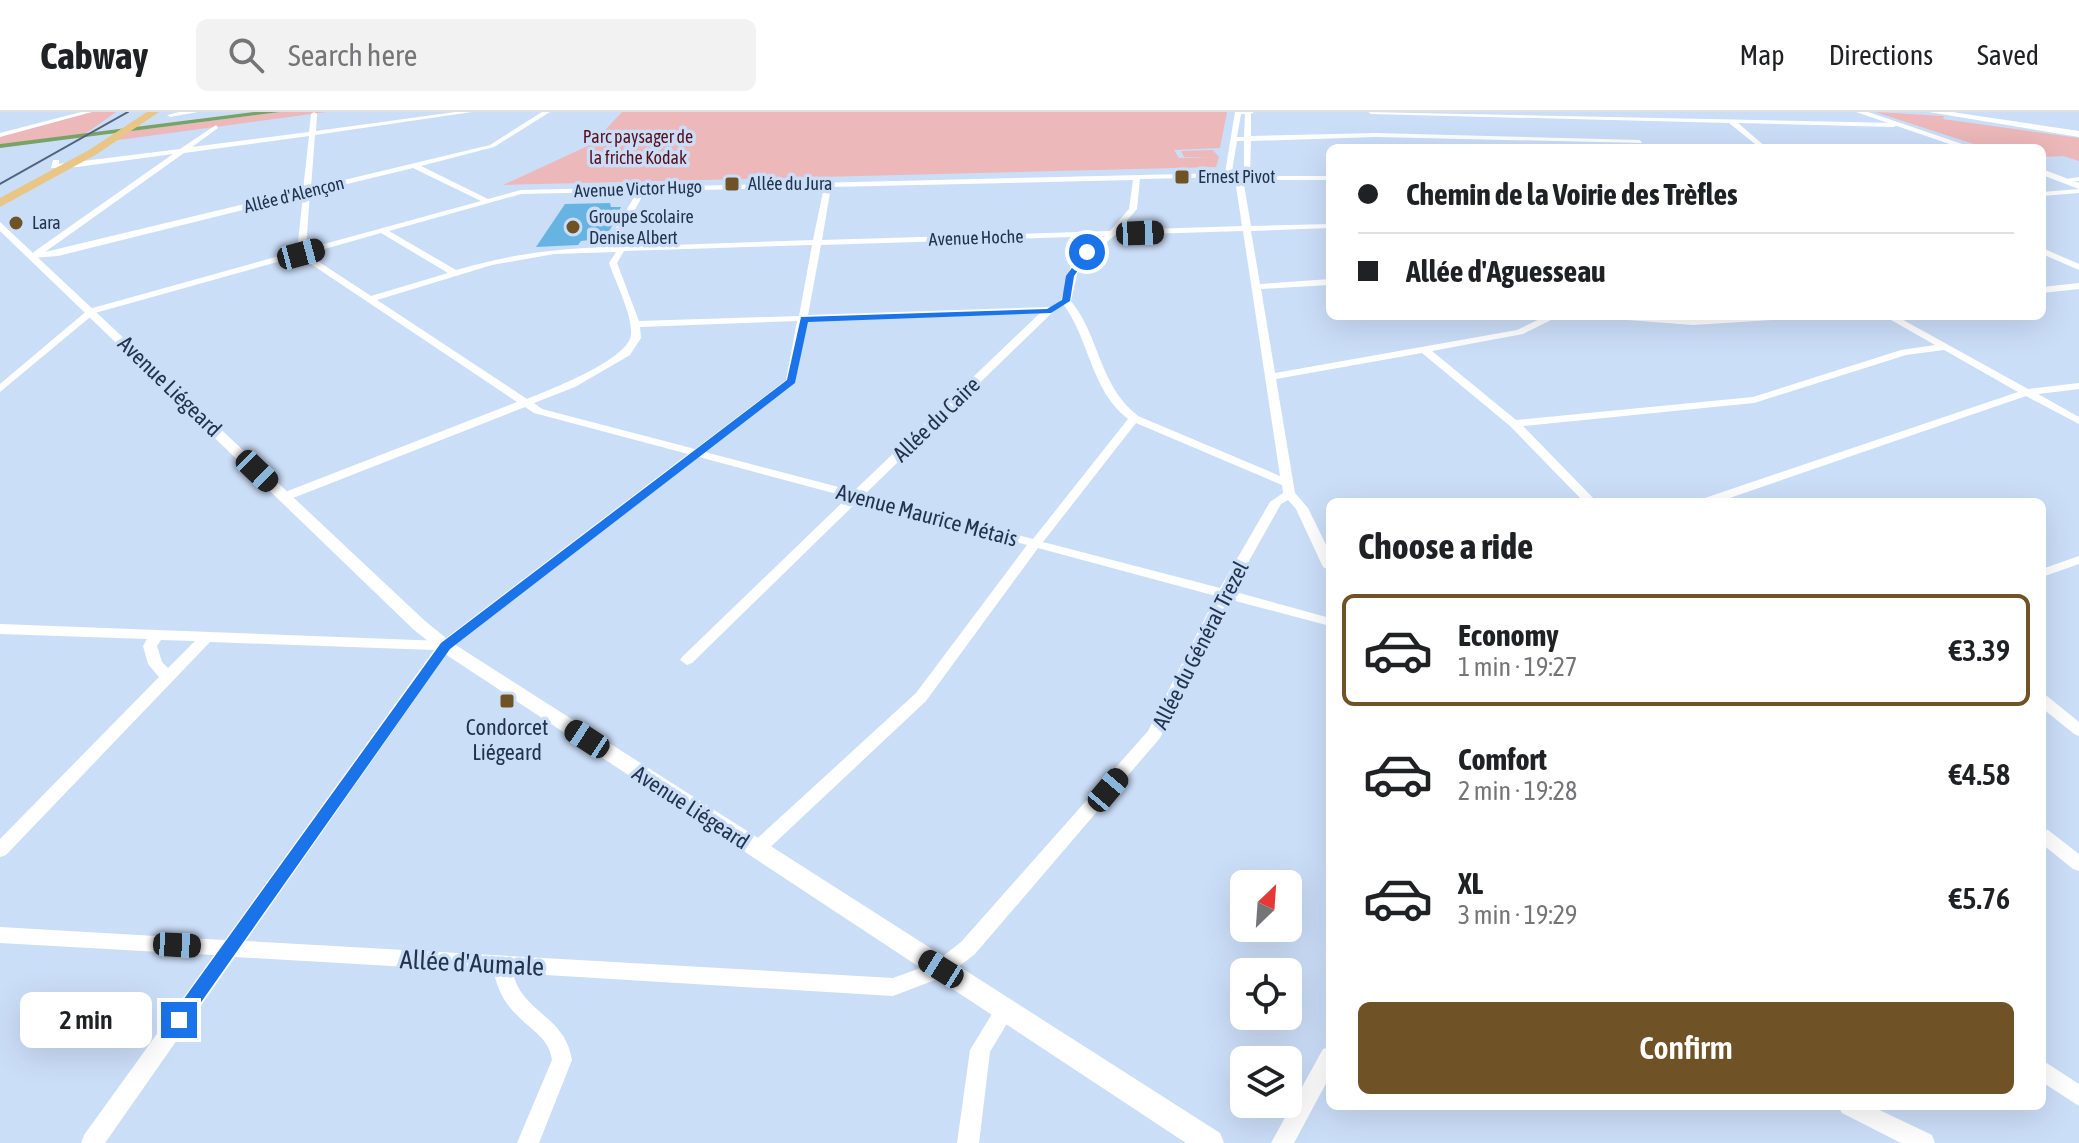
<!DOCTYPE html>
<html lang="en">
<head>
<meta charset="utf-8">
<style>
  body { margin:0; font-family:"Asap Condensed",sans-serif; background:#f2f2f2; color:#202124; height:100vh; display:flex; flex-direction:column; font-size:30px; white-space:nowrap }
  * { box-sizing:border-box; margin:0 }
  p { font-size:26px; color:#757577 }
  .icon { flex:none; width:44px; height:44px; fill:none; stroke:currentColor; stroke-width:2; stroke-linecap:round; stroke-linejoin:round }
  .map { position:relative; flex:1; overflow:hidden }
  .panel { position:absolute; left:1326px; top:386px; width:720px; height:612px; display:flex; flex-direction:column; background:#fff; border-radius:12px; box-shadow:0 8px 32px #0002 }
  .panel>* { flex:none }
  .guide { position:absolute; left:1326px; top:32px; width:720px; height:176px; border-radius:12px; box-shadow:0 8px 32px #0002; display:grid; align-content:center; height:176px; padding:0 32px; background:#fff }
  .needle { width:52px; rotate:25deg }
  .fabs { position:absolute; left:1230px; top:758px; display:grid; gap:16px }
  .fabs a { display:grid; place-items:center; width:72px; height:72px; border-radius:12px; background:#fff; box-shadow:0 8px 32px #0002; font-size:40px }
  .end { position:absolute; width:36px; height:36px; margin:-18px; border:10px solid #1a73e8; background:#fff; box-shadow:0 0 0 4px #fff }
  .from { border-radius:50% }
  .bubble { position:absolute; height:56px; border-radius:12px; background:#fff; box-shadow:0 8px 32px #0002; font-size:26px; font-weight:600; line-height:56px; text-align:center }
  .car { position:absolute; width:24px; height:48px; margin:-24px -12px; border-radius:10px; box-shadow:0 0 6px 2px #0007; background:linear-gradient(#222 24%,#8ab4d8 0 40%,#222 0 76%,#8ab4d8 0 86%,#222 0) }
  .guide b { display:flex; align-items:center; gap:28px; height:76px; font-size:30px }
  .guide b+b { border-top:2px solid #e0e0e0 }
  .guide i { width:20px; height:20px; background:#202124 }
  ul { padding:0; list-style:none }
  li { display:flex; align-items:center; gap:24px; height:112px; margin:0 16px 12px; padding:0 16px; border:4px solid transparent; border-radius:12px }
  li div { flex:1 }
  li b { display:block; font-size:30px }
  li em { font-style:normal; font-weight:600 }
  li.current { border-color:#6f5225 }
  li>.icon { width:72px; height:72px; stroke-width:1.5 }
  h2 { padding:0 32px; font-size:36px; line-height:96px }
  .primary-button { display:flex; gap:16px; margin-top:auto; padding:16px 32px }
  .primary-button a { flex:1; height:92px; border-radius:12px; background:#6f5225; color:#fff; font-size:32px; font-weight:600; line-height:92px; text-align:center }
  header { display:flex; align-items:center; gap:48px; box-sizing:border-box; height:112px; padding:0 40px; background:#fff; border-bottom:2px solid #e0e0e0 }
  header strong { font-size:38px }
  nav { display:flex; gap:44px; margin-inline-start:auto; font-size:28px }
  .search { width:560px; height:72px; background:#f2f2f2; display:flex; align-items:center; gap:20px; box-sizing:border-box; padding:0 28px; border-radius:12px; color:#757577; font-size:30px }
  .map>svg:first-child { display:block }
  .green { fill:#ecb8ba }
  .water { fill:#78a365 }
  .building { fill:#67b3e1 }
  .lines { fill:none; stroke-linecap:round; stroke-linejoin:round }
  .minor { fill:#fff; fill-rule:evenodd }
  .tertiary { fill:#fff; fill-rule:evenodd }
  .secondary { fill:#fff; fill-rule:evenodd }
  .primary { fill:#e9c586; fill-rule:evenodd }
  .tram { stroke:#51637d; stroke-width:2 }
  .route { fill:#1a73e8 }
  .poi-dot { fill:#6f5225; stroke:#cbdef8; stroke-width:3 }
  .labels { text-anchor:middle; stroke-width:7; stroke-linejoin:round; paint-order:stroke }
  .far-park-label { font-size:18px; fill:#580f1c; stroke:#cbdef8 }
  .far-poi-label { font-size:18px; fill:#22344d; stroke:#cbdef8; text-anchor:start }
  .far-street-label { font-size:18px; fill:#22344d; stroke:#cbdef8 }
  .street-label { font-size:22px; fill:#22344d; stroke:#cbdef8 }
  .poi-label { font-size:22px; fill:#22344d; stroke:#cbdef8 }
  .near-street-label { font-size:26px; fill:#22344d; stroke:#cbdef8 }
</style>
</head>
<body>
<header>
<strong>Cabway</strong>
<div class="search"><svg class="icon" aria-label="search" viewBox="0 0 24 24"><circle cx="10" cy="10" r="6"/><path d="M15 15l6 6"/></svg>Search here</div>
<nav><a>Map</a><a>Directions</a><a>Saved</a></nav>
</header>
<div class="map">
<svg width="2079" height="1031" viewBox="0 0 2079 1031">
  <rect width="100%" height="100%" fill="#cbdef8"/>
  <g class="green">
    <path d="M89 0H116L85 22 0 32V23Z"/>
    <path d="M280 0H326L111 29 124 20Z"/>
    <path d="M622 0H1227L1220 36 1174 38 1179 46 1213 45H1184L1181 39 1213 38 1219 45 1216 55 503 73 592 32Z"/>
    <path d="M1875 0 1944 4 1943 7 2079 26V49L2063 44 2042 45V36H1986Z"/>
  </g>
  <path class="water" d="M254 0H280L0 36V32Z"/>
  <path class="building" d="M610 91 611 95H621L606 126 581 129 578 133 536 135 565 92Z"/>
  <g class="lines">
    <g class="minor">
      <path d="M81 0H92L0 25V21Z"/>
      <path d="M179 0H198L170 5 167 3Z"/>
      <path d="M314 0 317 2 316 19 455 0H472L315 23 311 76 490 33 542 0H550L494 35 421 54 488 87 521 78 1225 61 1235 0H1254L1251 2V24L1376 21 1640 28 1642 31 1376 25 1251 29 1250 64H1330V68H1244V29H1237L1232 59 1236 62 1233 65 1140 67 1137 97 1119 118 1242 114 1235 67 1239 65 1243 67 1251 114 1330 112V116L1251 119 1260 172 1330 167V173L1261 177 1275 261 1517 218 1546 204H1559L1523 222 1432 239 1516 308 1753 285 1901 238 1935 233 1884 204H1896L2028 277 2079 271V277L2038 282 2079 305V312L2026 284 1718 390H1700L1702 387 2018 280 1944 238 1906 243 1754 291 1523 314 1597 390H1584L1510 314 1422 241 1276 267 1295 381 1308 396 1330 441V459L1323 455 1296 397 1288 388 1281 392 1232 479 1330 506V514L1228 487 1160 626 975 842 948 863 893 884 513 861C522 901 565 903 572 948L539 1031H517L552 948C549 926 532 919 518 904 505 892 497 877 494 860L235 845 105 1031H81L84 1023 214 843 0 831V815L225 828 434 538 210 530 6 743 0 745V727L159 565 148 552 143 534 147 527 0 522V512L442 529 688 342 534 301 525 295 288 388H280L278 385 280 382 517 290 299 144 95 201 0 280V272L89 197 297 139 303 83 58 144 31 146 30 144 35 139 173 42 77 55 51 56 53 48H59V52L180 37 216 13 218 16 192 35 309 20 311 2ZM1241 2H1245L1244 25H1237ZM309 24 303 78 45 140 184 41ZM413 56 481 89 306 137 310 81ZM1133 68 1129 97 1110 119 822 128 831 75ZM824 75 813 128 614 135 642 85 638 83 634 85 605 135C551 137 508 143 456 158L389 119 521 82ZM1243 119 1280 364 1138 304C1098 272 1101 227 1071 189L1079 154 1115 123ZM381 121 448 161 371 184 307 142ZM1105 124 1071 153 1061 189C1091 228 1089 276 1128 307L1033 427 865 382 1055 198 1050 195 808 203 821 133ZM812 133 799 204 639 209 617 151 624 139ZM616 140 609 151C615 169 633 204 631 223 628 248 549 278 527 287L377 188 492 153 554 142ZM1040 201 854 379 705 340 795 271 807 209ZM797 209 786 268 695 337 542 297 534 291 575 275 630 243 641 226 640 215ZM1136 311 1282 373 1283 381 1270 390 1220 476 1043 430ZM699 345 848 385 682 545 680 548 687 553 692 551 859 388 1027 433 916 581 750 733 747 738 750 743 756 745 762 743 926 589 1038 436 1216 484 1148 619 961 830 934 851 893 866 246 829 450 537ZM161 528 195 529 168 556 162 550 157 534Z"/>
      <path d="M1368 0 1894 11 1897 13 1894 15 1738 11 1767 36H1760L1729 11 1371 2Z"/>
      <path d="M2079 65V69L2064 70 2060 68Z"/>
      <path d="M2079 77V81L2042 84V80Z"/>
      <path d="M2042 136 2079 152V158L2042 142Z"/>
      <path d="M2079 171V177L2042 181V175Z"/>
      <path d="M1609 204 1693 207 1791 204 1786 207 1693 213 1614 207Z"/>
      <path d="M2079 444V452L2042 465V457Z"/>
      <path d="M2042 583 2047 584 2079 610V624L2074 622 2042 596Z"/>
      <path d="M2042 716 2048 718 2079 742V759L2073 757 2042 732Z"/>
      <path d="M1005 889 1012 892 1015 898 990 940 979 1031H957L970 938 998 892Z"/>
      <path d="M1330 935V964L1294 1031H1271L1323 937Z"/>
      <path d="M2042 948 2079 972V994L2042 970Z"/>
      <path d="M1838 994H1871L1932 1023 1935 1031H1901L1842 1001Z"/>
    </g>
    <g class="tertiary">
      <path d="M1856 0H1868L1974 36H1961Z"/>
      <path d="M2042 57 2079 71V77L2042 63Z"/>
      <path d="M0 110 425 509 451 530 1220 1021 1224 1031H1186L439 538 413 517 0 119Z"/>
    </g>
    <path class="secondary" d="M1929 0H1952L2079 19V25Z"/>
    <path class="primary" d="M147 0H159L97 42 0 95V86L89 38Z"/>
    <path class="tram" d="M0 72 128 0"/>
  </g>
  <path class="route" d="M1084 139 1091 140 1074 164 1070 189 1051 201 808 210 795 271 450 537 185 913H173V902L441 531 787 268 801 205 1047 197 1062 188 1066 164Z"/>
  <g class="poi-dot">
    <rect x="1174" y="57" width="16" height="16" rx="4"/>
    <rect x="724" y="64" width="16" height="16" rx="4"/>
    <circle cx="16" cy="111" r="8"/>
    <circle cx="573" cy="115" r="8"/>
    <rect x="499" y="581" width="16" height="16" rx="4"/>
  </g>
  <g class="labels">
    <g class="far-park-label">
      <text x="638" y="31">Parc paysager de<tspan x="638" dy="21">la friche Kodak</tspan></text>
    </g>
    <g class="far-poi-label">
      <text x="1198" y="71">Ernest Pivot</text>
      <text x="748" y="78">Allée du Jura</text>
      <text x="589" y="111">Groupe Scolaire<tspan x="589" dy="21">Denise Albert</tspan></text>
      <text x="32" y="117">Lara</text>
    </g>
    <g class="far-street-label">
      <text transform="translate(638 77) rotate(-2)" y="6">Avenue Victor Hugo</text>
      <text transform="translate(294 83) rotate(-14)" y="6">Allée d'Alençon</text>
      <text transform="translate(976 126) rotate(-2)" y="6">Avenue Hoche</text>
    </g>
    <g class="street-label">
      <text transform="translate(170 274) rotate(44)" y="8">Avenue Liégeard</text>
      <text transform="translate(936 307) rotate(-44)" y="8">Allée du Caire</text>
      <text transform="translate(927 403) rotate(15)" y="8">Avenue Maurice Métais</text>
      <text transform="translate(1200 533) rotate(-63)" y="8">Allée du Général Trezel</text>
      <text transform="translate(691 695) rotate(33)" y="8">Avenue Liégeard</text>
    </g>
    <g class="poi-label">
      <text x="507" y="623">Condorcet<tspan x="507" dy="25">Liégeard</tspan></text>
    </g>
    <g class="near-street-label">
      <text transform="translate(472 851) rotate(3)" y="9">Allée d'Aumale</text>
    </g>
  </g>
</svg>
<div class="fabs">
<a><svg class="needle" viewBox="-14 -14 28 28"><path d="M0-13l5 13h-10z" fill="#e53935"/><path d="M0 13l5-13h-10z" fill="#757577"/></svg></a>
<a><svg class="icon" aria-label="locate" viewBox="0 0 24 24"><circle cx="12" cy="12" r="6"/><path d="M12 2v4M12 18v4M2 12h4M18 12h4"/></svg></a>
<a><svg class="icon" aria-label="layers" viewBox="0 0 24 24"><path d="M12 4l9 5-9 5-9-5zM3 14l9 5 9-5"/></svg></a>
</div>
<i class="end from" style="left:1087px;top:140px"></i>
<i class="end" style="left:179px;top:908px"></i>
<div class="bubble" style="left:20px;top:880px;width:132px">2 min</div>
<i class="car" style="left:1140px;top:121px;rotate:88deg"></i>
<i class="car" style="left:301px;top:142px;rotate:75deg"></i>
<i class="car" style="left:257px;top:359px;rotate:134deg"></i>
<i class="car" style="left:587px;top:627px;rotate:303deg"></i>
<i class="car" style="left:1108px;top:678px;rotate:40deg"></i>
<i class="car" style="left:177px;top:833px;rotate:93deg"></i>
<i class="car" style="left:941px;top:857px;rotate:302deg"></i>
<div class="guide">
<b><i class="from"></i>Chemin de la Voirie des Trèfles</b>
<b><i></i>Allée d'Aguesseau</b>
</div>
<section class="panel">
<h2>Choose a ride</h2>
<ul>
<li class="current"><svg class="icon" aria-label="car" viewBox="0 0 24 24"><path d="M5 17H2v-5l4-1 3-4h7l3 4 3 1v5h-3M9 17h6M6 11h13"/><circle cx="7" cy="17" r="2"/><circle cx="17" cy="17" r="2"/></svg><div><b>Economy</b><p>1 min · 19:27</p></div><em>€3.39</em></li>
<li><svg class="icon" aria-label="car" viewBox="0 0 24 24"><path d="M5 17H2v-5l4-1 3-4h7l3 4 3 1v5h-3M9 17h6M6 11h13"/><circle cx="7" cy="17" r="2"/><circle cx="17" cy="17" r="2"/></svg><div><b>Comfort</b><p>2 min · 19:28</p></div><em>€4.58</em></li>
<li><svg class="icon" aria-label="car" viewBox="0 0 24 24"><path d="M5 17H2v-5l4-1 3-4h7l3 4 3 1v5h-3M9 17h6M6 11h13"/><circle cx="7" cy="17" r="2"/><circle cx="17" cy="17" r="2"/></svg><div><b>XL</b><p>3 min · 19:29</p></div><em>€5.76</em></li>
</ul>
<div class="primary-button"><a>Confirm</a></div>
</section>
</div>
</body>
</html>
